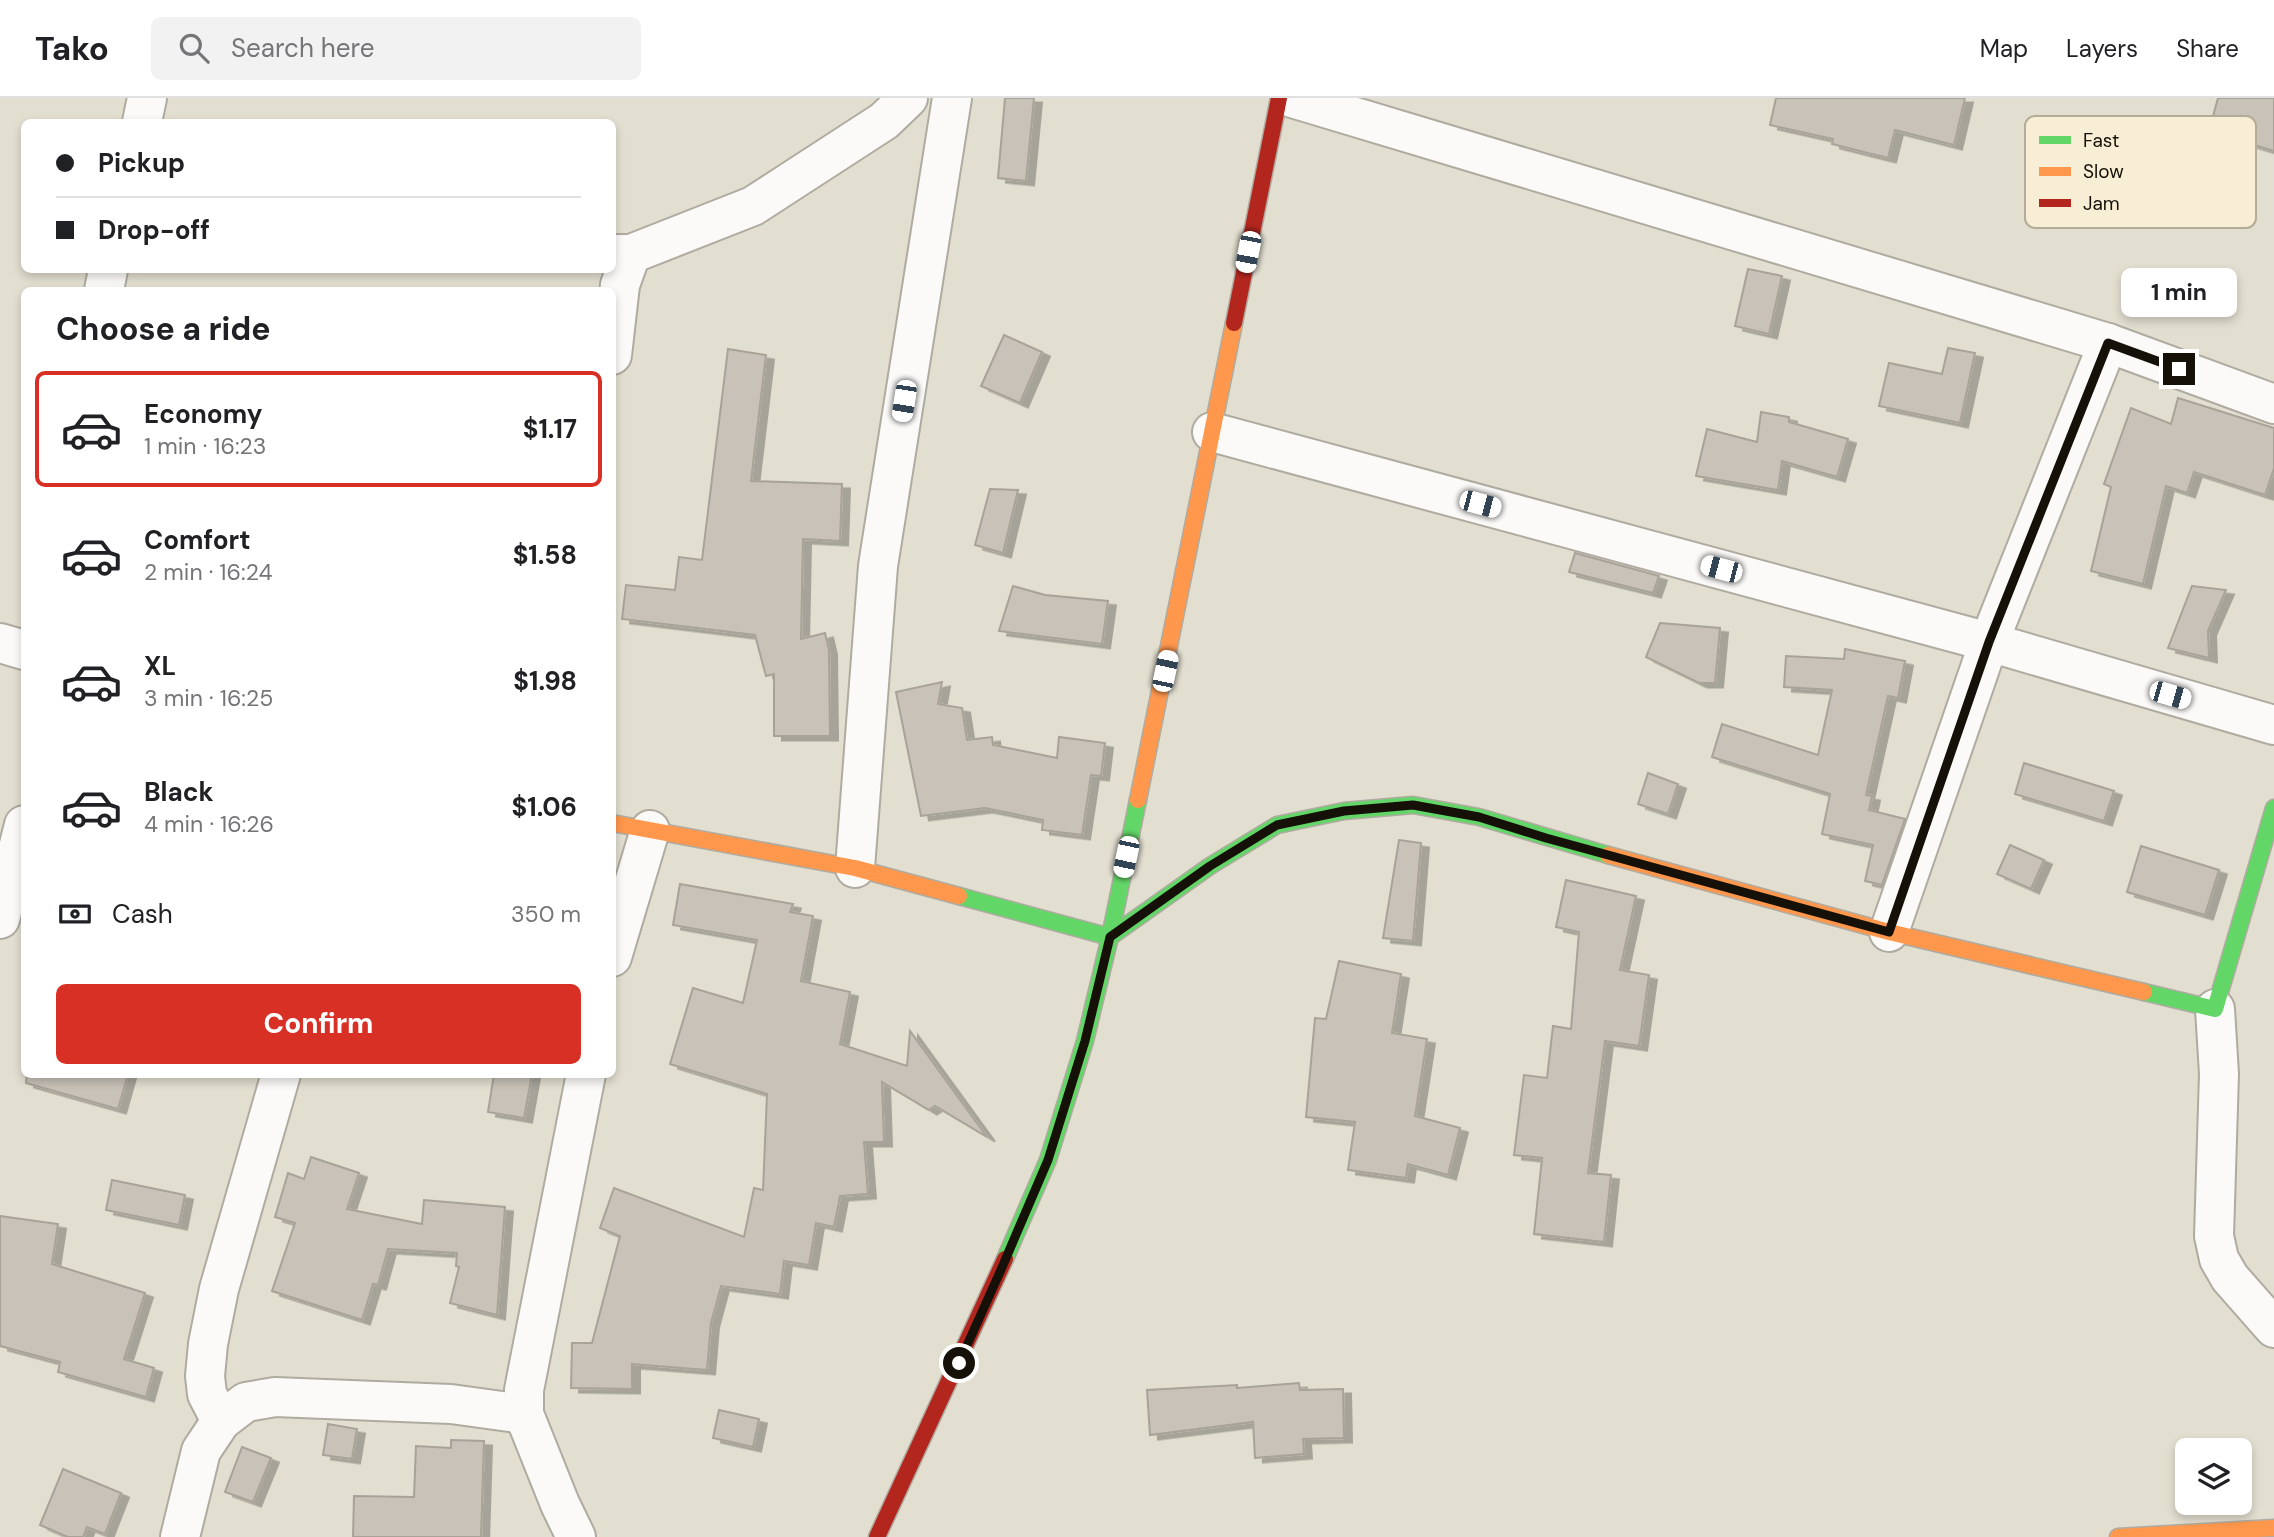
<!DOCTYPE html>
<html lang="en">
<head>
<meta charset="utf-8">
<style>
  body { margin:0; font-family:"DM Sans",sans-serif; background:#f2f2f2; color:#202124; height:100vh; display:flex; flex-direction:column; font-size:26px; white-space:nowrap }
  * { box-sizing:border-box; margin:0 }
  p { font-size:23px; color:#757577 }
  .icon { flex:none; width:38px; height:38px; fill:none; stroke:currentColor; stroke-width:2; stroke-linecap:round; stroke-linejoin:round }
  .map { position:relative; flex:1; overflow:hidden }
  .details { position:absolute; left:21px; top:189px; width:595px; height:791px; display:flex; flex-direction:column; background:#fff; border-radius:10px; box-shadow:0 4px 10px #0003 }
  .details>* { flex:none }
  .top-card { position:absolute; left:21px; top:21px; width:595px; height:154px; border-radius:10px; box-shadow:0 4px 10px #0003; display:grid; align-content:center; height:154px; padding:0 35px; background:#fff }
  .buttons { position:absolute; left:2175px; top:1340px; display:grid; gap:14px }
  .buttons a { display:grid; place-items:center; width:77px; height:77px; border-radius:10px; background:#fff; box-shadow:0 4px 10px #0003; font-size:35px }
  .end { position:absolute; width:32px; height:32px; margin:-16px; border:9px solid #151109; background:#fff; box-shadow:0 0 0 4px #fff }
  .from { border-radius:50% }
  .bubble { position:absolute; height:49px; border-radius:10px; background:#fff; box-shadow:0 4px 10px #0003; font-size:23px; font-weight:700; line-height:49px; text-align:center }
  .car { position:absolute; width:21px; height:42px; margin:-21px -10px; border-radius:9px; box-shadow:0 0 5px 2px #0007; background:linear-gradient(#fff 24%,#345 0 40%,#fff 0 76%,#345 0 86%,#fff 0) }
  .top-card b { display:flex; align-items:center; gap:24px; height:66px; font-size:26px }
  .top-card b+b { border-top:2px solid #e0e0e0 }
  .top-card i { width:18px; height:18px; background:#202124 }
  ul { padding:0; list-style:none }
  li { display:flex; align-items:center; gap:21px; height:116px; margin:0 14px 10px; padding:0 21px; border:4px solid transparent; border-radius:10px }
  li div { flex:1 }
  li b { display:block; font-size:26px }
  li em { font-style:normal; font-weight:700 }
  li.current { border-color:#d93025 }
  li>.icon { width:63px; height:63px; stroke-width:1.5 }
  h2 { padding:0 35px; font-size:32px; line-height:84px }
  .pay { display:flex; align-items:center; gap:18px; height:77px; padding:0 35px; font-size:26px }
  .pay p { margin-inline-start:auto }
  .button { display:flex; gap:14px; margin-top:auto; padding:14px 35px }
  .button a { flex:1; height:80px; border-radius:10px; background:#d93025; color:#fff; font-size:28px; font-weight:700; line-height:80px; text-align:center }
  header { display:flex; align-items:center; gap:42px; box-sizing:border-box; height:98px; padding:0 35px; background:#fff; border-bottom:2px solid #e0e0e0 }
  header strong { font-size:33px }
  nav { display:flex; gap:38px; margin-inline-start:auto; font-size:24px }
  .search { width:490px; height:63px; background:#f2f2f2; display:flex; align-items:center; gap:18px; box-sizing:border-box; padding:0 24px; border-radius:10px; color:#757577; font-size:26px }
  .map>svg:first-child { display:block }
  .building { fill:#c8c2b8; stroke:#a8a299; stroke-width:2; filter:url(#shadow) }
  .lines { fill:none; stroke-linecap:round; stroke-linejoin:round }
  .street-casing { stroke:#afaba0; stroke-width:42 }
  .fast-casing { stroke:#afaba0; stroke-width:19 }
  .slow-casing { stroke:#afaba0; stroke-width:19 }
  .jam-casing { stroke:#afaba0; stroke-width:19 }
  .street { stroke:#fbfaf8; stroke-width:38 }
  .fast { stroke:#63d668; stroke-width:16 }
  .slow { stroke:#ff974d; stroke-width:16 }
  .jam { stroke:#b3261e; stroke-width:16 }
  .route { stroke:#151109; stroke-width:9 }
  .key { fill:#f8eed5; stroke:#b4ac98; stroke-width:2 }
  .key-label { font-size:19px; fill:#151109 }
</style>
</head>
<body>
<header>
<strong>Tako</strong>
<div class="search"><svg class="icon" aria-label="search" viewBox="0 0 24 24"><circle cx="10" cy="10" r="6"/><path d="M15 15l6 6"/></svg>Search here</div>
<nav><a>Map</a><a>Layers</a><a>Share</a></nav>
</header>
<div class="map">
<svg width="2274" height="1439" viewBox="0 0 2274 1439">
  <defs>
    <filter id="shadow"><feDropShadow dx="8" dy="4.5" stdDeviation="0" flood-color="#0004"/></filter>
  </defs>
  <rect width="100%" height="100%" fill="#e2ded0"/>
  <g class="building">
    <path d="M1005 0H1034L1026 83 998 80Z"/>
    <path d="M1776 0H1965L1954 47 1895 32 1888 60 1832 46 1833 41 1770 27Z"/>
    <path d="M2218 0H2274V53L2209 33Z"/>
    <path d="M1748 171 1782 178 1769 236 1735 228Z"/>
    <path d="M1004 237 1042 254 1020 305 981 288Z"/>
    <path d="M1948 250 1975 255 1960 325 1879 308 1889 265 1942 276Z"/>
    <path d="M728 251 766 257 751 383 842 386 840 443 803 441 801 541 825 535 829 552 830 638H774V576L766 578 755 537 622 521 626 487 675 492 679 459 702 462Z"/>
    <path d="M2178 300 2274 330V370L2265 397 2194 374 2187 395 2166 388 2143 486 2091 473 2111 389 2104 386 2131 310 2171 326Z"/>
    <path d="M1761 314 1789 319V324L1848 341 1837 379 1782 363 1778 392 1696 378 1707 331 1757 344Z"/>
    <path d="M990 391 1018 392 1003 455 975 447Z"/>
    <path d="M1575 455 1659 478 1653 495 1569 474Z"/>
    <path d="M1013 488 1045 497 1108 503 1102 546 999 533Z"/>
    <path d="M2192 488 2226 492 2208 533 2209 560 2168 550Z"/>
    <path d="M1660 525 1720 530 1715 585H1699L1646 559Z"/>
    <path d="M1845 551 1905 563 1898 600 1888 598 1866 697 1872 698 1869 712 1905 721 1882 787 1865 783 1873 747 1822 736 1830 696 1712 659 1722 626 1818 657 1832 592 1784 589 1786 558 1844 561Z"/>
    <path d="M942 584 938 606 962 610 967 642 992 639 993 647 1057 660 1059 639 1105 645 1101 678 1091 677 1082 737 1042 732 1043 722 985 710 921 718 896 594Z"/>
    <path d="M2024 665 2114 693 2104 723 2015 696Z"/>
    <path d="M1648 675 1678 686 1668 716 1638 706Z"/>
    <path d="M1399 742 1421 745 1413 843 1383 840Z"/>
    <path d="M2010 747 2044 762 2031 791 1997 776Z"/>
    <path d="M2141 748 2219 772 2205 817 2127 794Z"/>
    <path d="M1566 782 1636 798 1620 872 1649 877 1639 948 1605 943 1588 1075 1611 1077 1604 1144 1534 1136 1542 1060 1514 1057 1524 977 1547 980 1553 928 1571 931 1579 834 1556 829Z"/>
    <path d="M680 786 793 806 790 814 813 818 801 883 850 894 840 946 907 968 910 933 987 1039 935 1008 929 1012 882 984 884 1044H864L868 1096 840 1098 834 1129 816 1125 809 1167 784 1163 780 1196 721 1188 711 1225 707 1272 632 1266V1291L571 1290 572 1245H592L620 1138 600 1130 614 1090 744 1139 754 1090 763 1092 767 996 670 966 693 890 743 905 757 842 673 827Z"/>
    <path d="M1339 863 1401 876 1392 935 1427 941 1415 1018 1460 1030 1448 1077 1408 1066 1406 1080 1348 1072 1355 1024 1306 1019 1315 920 1326 921Z"/>
    <path d="M27 976H128L118 1011 26 985Z"/>
    <path d="M494 976H532L524 1020 488 1014Z"/>
    <path d="M311 1059 359 1075 347 1111 422 1126 424 1102 505 1109 497 1217 450 1205 459 1169 456 1168 457 1155 388 1151 378 1187 373 1186 362 1222 272 1193 295 1125 275 1119 288 1075 304 1081Z"/>
    <path d="M112 1082 185 1097 179 1127 106 1112Z"/>
    <path d="M0 1118 58 1126 52 1166 145 1195 124 1261 154 1270 146 1299 58 1274 60 1264 0 1248Z"/>
    <path d="M1299 1285 1300 1292 1343 1291 1344 1340 1303 1341 1304 1356 1255 1360 1253 1324 1150 1337 1147 1292 1237 1287V1290Z"/>
    <path d="M719 1312 759 1321 753 1349 713 1340Z"/>
    <path d="M328 1326 357 1331 352 1361 323 1357Z"/>
    <path d="M451 1342 484 1343 481 1439H353L354 1398 414 1399 416 1348 451 1350Z"/>
    <path d="M242 1349 271 1360 253 1404 225 1394Z"/>
    <path d="M63 1371 121 1395 105 1436 87 1429 83 1439H68L40 1427Z"/>
  </g>
  <g class="lines">
    <defs>
      <g id="street">
        <path d="M1292 0 2108 245 2274 306"/>
        <path d="M142 24 147 0"/>
        <path d="M612 156H631L753 108 884 23 908 0"/>
        <path d="M104 192 108 172"/>
        <path d="M612 257 620 187 631 156"/>
        <path d="M1212 334 1989 544 2274 627"/>
        <path d="M0 545 24 552"/>
        <path d="M855 770 878 468 952 0"/>
        <path d="M0 821 24 727"/>
        <path d="M1889 834 1989 544 2108 245"/>
        <path d="M612 859 650 732"/>
        <path d="M2215 911 2219 976 2214 1138 2219 1161 2230 1180 2274 1230"/>
        <path d="M221 1323 207 1296 205 1278 208 1246 219 1191 281 976"/>
        <path d="M180 1439 201 1353 221 1323 246 1304 275 1299 451 1306 524 1316"/>
        <path d="M576 1439 560 1406 524 1316V1292L586 976"/>
      </g>
      <g id="fast">
        <path d="M959 798 1110 839 1210 768 1277 727 1344 713 1413 707 1479 719 1608 757"/>
        <path d="M2144 894 2215 911 2274 710"/>
        <path d="M1005 1161 1048 1062 1085 943 1110 839 1138 702"/>
      </g>
      <g id="slow">
        <path d="M1138 702 1234 225"/>
        <path d="M612 725 855 770 959 798"/>
        <path d="M1608 757 1889 834 2144 894"/>
        <path d="M2118 1439 2274 1430"/>
      </g>
      <g id="jam">
        <path d="M1234 225 1279 0"/>
        <path d="M877 1439 1005 1161"/>
      </g>
    </defs>
    <use href="#street" class="street-casing"/>
    <use href="#fast" class="fast-casing"/>
    <use href="#slow" class="slow-casing"/>
    <use href="#jam" class="jam-casing"/>
    <use href="#street" class="street"/>
    <use href="#fast" class="fast"/>
    <use href="#slow" class="slow"/>
    <use href="#jam" class="jam"/>
  </g>
  <g class="lines">
    <path class="route" d="M959 1265 1000 1174 1048 1062 1085 943 1110 839 1210 768 1277 727 1344 713 1413 707 1479 719 1546 740 1889 834 1989 544 2108 245 2179 271"/>
  </g>
  <rect x="2025" y="18" width="231" height="112" rx="10" class="key"/>
  <rect x="2039" y="38" width="32" height="8" fill="#63d668"/>
  <rect x="2039" y="69" width="32" height="9" fill="#ff974d"/>
  <rect x="2039" y="101" width="32" height="8" fill="#b3261e"/>
  <g class="key-label">
    <text x="2083" y="49">Fast</text>
    <text x="2083" y="80">Slow</text>
    <text x="2083" y="112">Jam</text>
  </g>
</svg>
<div class="buttons">
<a><svg class="icon" aria-label="layers" viewBox="0 0 24 24"><path d="M12 4l9 5-9 5-9-5zM3 14l9 5 9-5"/></svg></a>
</div>
<i class="end from" style="left:959px;top:1265px"></i>
<i class="end" style="left:2179px;top:271px"></i>
<div class="bubble" style="left:2121px;top:170px;width:116px">1 min</div>
<i class="car" style="left:1248px;top:154px;rotate:191deg"></i>
<i class="car" style="left:904px;top:303px;rotate:189deg"></i>
<i class="car" style="left:1480px;top:406px;rotate:105deg"></i>
<i class="car" style="left:1721px;top:471px;rotate:285deg"></i>
<i class="car" style="left:1165px;top:573px;rotate:12deg"></i>
<i class="car" style="left:2170px;top:597px;rotate:106deg"></i>
<i class="car" style="left:1126px;top:759px;rotate:192deg"></i>
<div class="top-card">
<b><i class="from"></i>Pickup</b>
<b><i></i>Drop-off</b>
</div>
<section class="details">
<h2>Choose a ride</h2>
<ul>
<li class="current"><svg class="icon" aria-label="car" viewBox="0 0 24 24"><path d="M5 17H2v-5l4-1 3-4h7l3 4 3 1v5h-3M9 17h6M6 11h13"/><circle cx="7" cy="17" r="2"/><circle cx="17" cy="17" r="2"/></svg><div><b>Economy</b><p>1 min · 16:23</p></div><em>$1.17</em></li>
<li><svg class="icon" aria-label="car" viewBox="0 0 24 24"><path d="M5 17H2v-5l4-1 3-4h7l3 4 3 1v5h-3M9 17h6M6 11h13"/><circle cx="7" cy="17" r="2"/><circle cx="17" cy="17" r="2"/></svg><div><b>Comfort</b><p>2 min · 16:24</p></div><em>$1.58</em></li>
<li><svg class="icon" aria-label="car" viewBox="0 0 24 24"><path d="M5 17H2v-5l4-1 3-4h7l3 4 3 1v5h-3M9 17h6M6 11h13"/><circle cx="7" cy="17" r="2"/><circle cx="17" cy="17" r="2"/></svg><div><b>XL</b><p>3 min · 16:25</p></div><em>$1.98</em></li>
<li><svg class="icon" aria-label="car" viewBox="0 0 24 24"><path d="M5 17H2v-5l4-1 3-4h7l3 4 3 1v5h-3M9 17h6M6 11h13"/><circle cx="7" cy="17" r="2"/><circle cx="17" cy="17" r="2"/></svg><div><b>Black</b><p>4 min · 16:26</p></div><em>$1.06</em></li>
</ul>
<div class="pay"><svg class="icon" aria-label="cash" viewBox="0 0 24 24"><path d="M3 7h18v10H3z"/><circle cx="12" cy="12" r="2"/></svg>Cash<p>350 m</p></div>
<div class="button"><a>Confirm</a></div>
</section>
</div>
</body>
</html>
